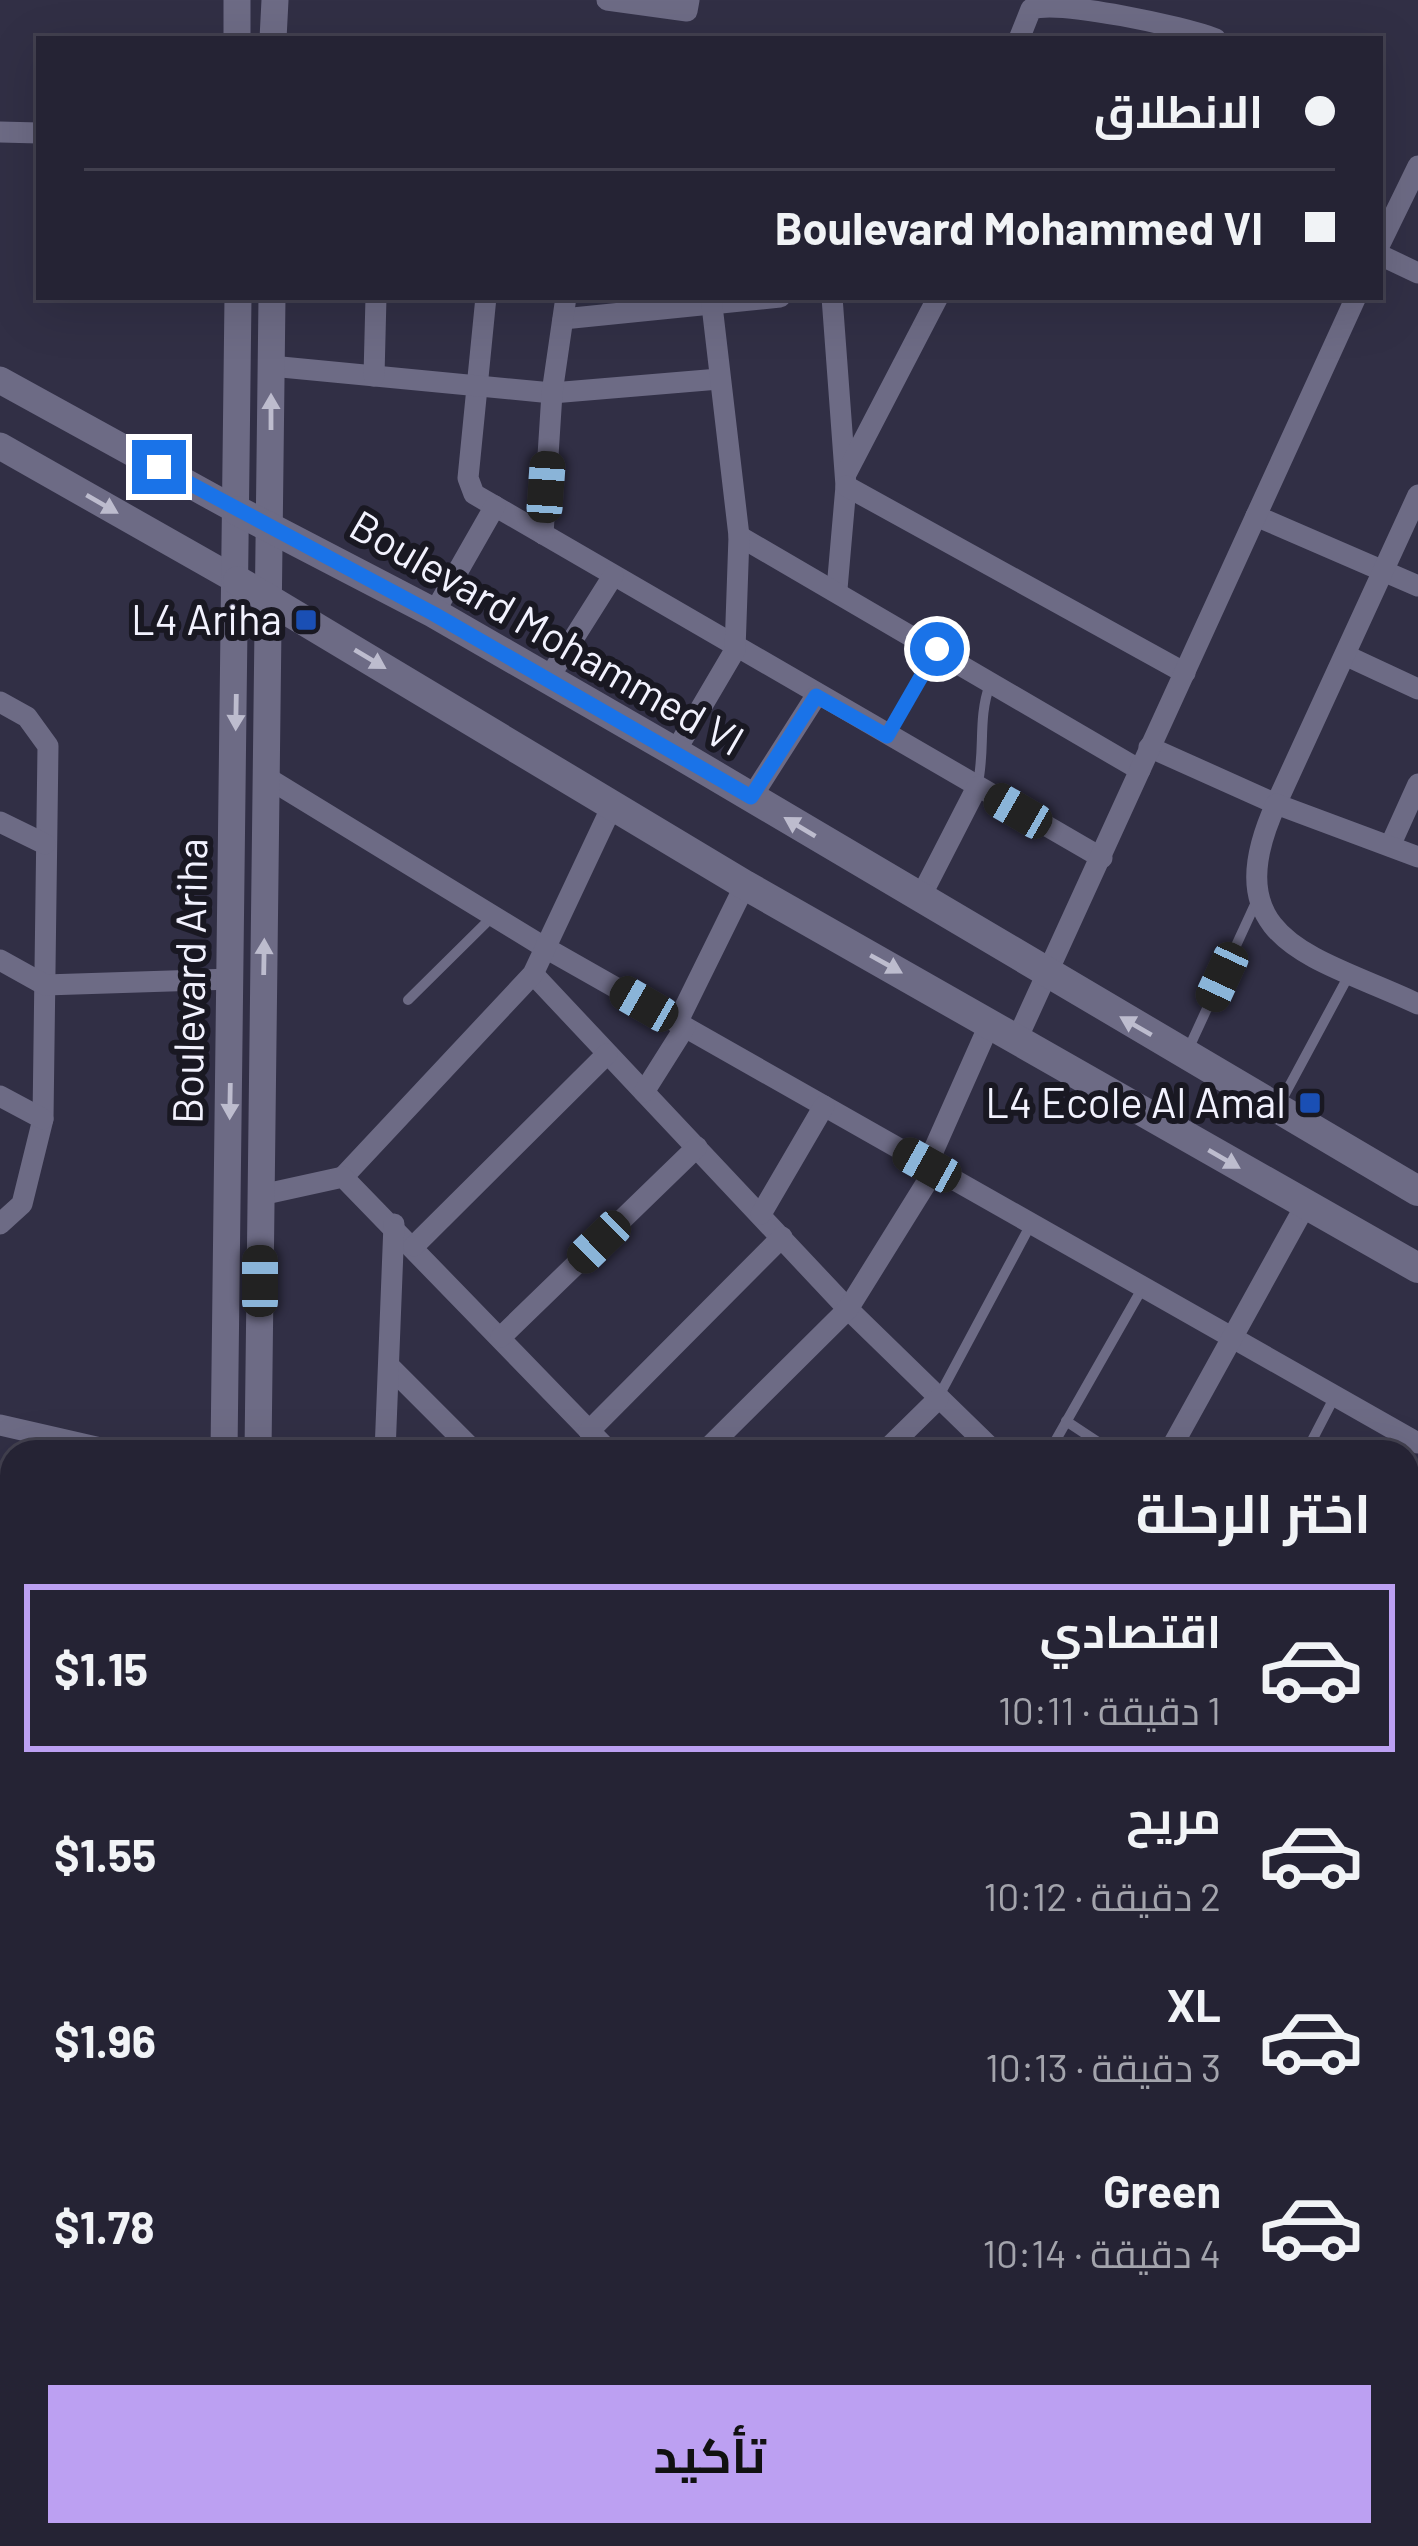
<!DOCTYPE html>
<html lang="ar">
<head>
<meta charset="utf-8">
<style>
  body { margin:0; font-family:Barlow,Cairo,sans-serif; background:#312f40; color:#f1f3f6; direction:rtl; height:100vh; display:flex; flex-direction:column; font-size:45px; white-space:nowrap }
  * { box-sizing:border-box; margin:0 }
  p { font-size:39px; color:#a3a4ac }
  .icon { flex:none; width:66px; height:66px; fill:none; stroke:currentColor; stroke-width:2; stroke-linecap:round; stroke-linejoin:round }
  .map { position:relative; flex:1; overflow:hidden; direction:ltr }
  .sheet { position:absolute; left:0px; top:1440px; width:1419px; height:1107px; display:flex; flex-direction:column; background:#252334; border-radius:36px 36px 0 0; box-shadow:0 12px 48px #0002,0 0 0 3px #42404f; direction:rtl }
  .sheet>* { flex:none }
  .banner { position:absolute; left:36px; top:36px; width:1347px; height:264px; border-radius:0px; box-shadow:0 12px 48px #0002,0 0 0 3px #42404f; direction:rtl; display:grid; align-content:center; height:264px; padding:0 48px; background:#252334 }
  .end { position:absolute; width:54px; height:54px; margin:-27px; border:15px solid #1a73e8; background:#fff; box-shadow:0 0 0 6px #fff }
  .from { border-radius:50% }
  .car { position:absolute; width:36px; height:72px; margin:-36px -18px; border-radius:15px; box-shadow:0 0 9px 3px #0007; background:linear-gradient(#222 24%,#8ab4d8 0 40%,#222 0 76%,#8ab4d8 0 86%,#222 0) }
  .banner b { display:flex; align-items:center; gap:42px; height:114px; font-size:45px }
  .banner b+b { border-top:3px solid #42404f }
  .banner i { width:30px; height:30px; background:#f1f3f6 }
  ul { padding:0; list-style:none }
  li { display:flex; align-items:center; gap:36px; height:168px; margin:0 24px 18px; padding:0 24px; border:6px solid transparent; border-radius:0px }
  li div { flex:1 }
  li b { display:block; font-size:45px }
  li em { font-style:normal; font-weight:700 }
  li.active { border-color:#bca0f2 }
  li>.icon { width:108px; height:108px; stroke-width:1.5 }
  h2 { padding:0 48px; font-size:54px; line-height:144px }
  .cta { display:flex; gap:24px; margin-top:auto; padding:24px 48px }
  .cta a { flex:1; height:138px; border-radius:0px; background:#bca0f2; color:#111; font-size:48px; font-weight:700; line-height:138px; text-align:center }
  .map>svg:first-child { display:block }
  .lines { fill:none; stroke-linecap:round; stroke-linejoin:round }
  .path { stroke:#9291a2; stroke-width:4.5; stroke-dasharray:3 9; stroke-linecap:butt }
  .service { stroke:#6d6b85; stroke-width:10 }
  .minor { stroke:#6d6b85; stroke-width:21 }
  .tertiary { stroke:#6d6b85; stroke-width:27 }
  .secondary { stroke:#6d6b85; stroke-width:30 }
  .oneway { fill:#bdbcce }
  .route { stroke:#1a73e8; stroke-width:15 }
  .transit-dot { fill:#1a4fb4; stroke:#191822; stroke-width:4.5 }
  .labels { text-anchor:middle; stroke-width:12; stroke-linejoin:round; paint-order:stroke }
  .poi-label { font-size:42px; fill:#f2f2fe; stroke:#191822; text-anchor:end }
  .street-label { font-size:42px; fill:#f2f2fe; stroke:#191822 }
</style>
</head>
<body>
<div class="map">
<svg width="1418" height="2546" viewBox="0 0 1418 2546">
  <rect width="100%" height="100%" fill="#312f45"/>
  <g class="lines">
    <path class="path" d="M0 1942 12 1941"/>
    <g class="service">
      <path d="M888 735 935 652"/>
      <path d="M977 787C986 751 977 720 990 684"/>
      <path d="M408 1000 493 916"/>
      <path d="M1187 1052 1257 900"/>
      <path d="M1278 1107 1349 975"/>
      <path d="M939 1396 1031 1224"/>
      <path d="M1066 1421 1113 1452"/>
      <path d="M1049 1452 1143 1287"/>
      <path d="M1306 1452 1335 1396"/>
      <path d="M830 2546 842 2535"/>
    </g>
    <g class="minor">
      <path d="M607 0 687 11 689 0"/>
      <path d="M1019 39 1031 9C1061 0 1182 26 1216 39"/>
      <path d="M0 132 39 133"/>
      <path d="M1380 244 1418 166"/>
      <path d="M1380 255 1418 273"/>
      <path d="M486 297 468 478 474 494 1102 858"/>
      <path d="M832 297 846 486 837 589"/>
      <path d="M563 319 780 297"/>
      <path d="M271 366 552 393 719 379"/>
      <path d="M374 376 376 297"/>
      <path d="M846 474 938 297"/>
      <path d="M846 486 1185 673"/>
      <path d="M1256 516 1418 586"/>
      <path d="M543 534 552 393 566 297"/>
      <path d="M739 536 1140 770"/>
      <path d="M434 613 495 506"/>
      <path d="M1347 656 1418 689"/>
      <path d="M548 679 613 576"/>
      <path d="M0 702 27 717 48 746 43 1119 22 1204 0 1224"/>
      <path d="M1149 747 1276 804 1418 495"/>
      <path d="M675 752 735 650 739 536 711 297"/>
      <path d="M266 777 544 947 1418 1443"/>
      <path d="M751 798 816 696"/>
      <path d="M0 822 45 844"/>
      <path d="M1390 846 1418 784"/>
      <path d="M1418 857 1276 804C1213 943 1316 956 1418 1004"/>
      <path d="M920 898 977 787"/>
      <path d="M0 960 45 985 232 979"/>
      <path d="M533 974 848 1309 995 1452"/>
      <path d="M677 1023 745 885"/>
      <path d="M1018 1037 1356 297"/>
      <path d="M644 1092 685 1027"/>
      <path d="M0 1096 43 1119"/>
      <path d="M927 1165 990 1023"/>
      <path d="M343 1177 533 974 613 804"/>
      <path d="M261 1195 343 1177 610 1452"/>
      <path d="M761 1214 824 1106"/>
      <path d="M414 1246 607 1054"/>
      <path d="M501 1337 697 1147"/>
      <path d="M390 1367 475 1452"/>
      <path d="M0 1425 118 1452"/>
      <path d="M589 1431 782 1237"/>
      <path d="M385 1452 394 1224"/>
      <path d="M704 1452 848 1309 935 1169"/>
      <path d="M884 1452 938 1399"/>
      <path d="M1169 1452 1305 1206"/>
      <path d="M0 1526 12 1529"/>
      <path d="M1407 1597 1418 1586"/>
      <path d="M0 1639 12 1642"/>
      <path d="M1407 1880 1418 1890"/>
      <path d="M1407 1979 1418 1968"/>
      <path d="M1407 2127 1418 2137"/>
      <path d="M1407 2282 1418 2294"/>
      <path d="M1407 2524 1418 2513"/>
      <path d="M405 2535 416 2546"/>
      <path d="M784 2535 795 2546"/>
      <path d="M983 2535 994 2546"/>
      <path d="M1030 2535 1040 2546"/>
      <path d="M1277 2535 1288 2546"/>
      <path d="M506 2546 517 2535"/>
      <path d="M651 2546 663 2535"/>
      <path d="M1383 2546 1395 2535"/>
    </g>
    <g class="tertiary">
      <path d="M237 39V0"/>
      <path d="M273 39 275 0"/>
      <path d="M0 380 238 511"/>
      <path d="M0 446 238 581"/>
      <path d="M224 1452 238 297"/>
      <path d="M258 1452 272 297"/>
      <path d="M209 2546V2535"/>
      <path d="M243 2546 244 2535"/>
    </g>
    <g class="secondary">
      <path d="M238 511 434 613 675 752 1418 1191"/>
      <path d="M238 581 745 885 1418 1268"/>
    </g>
  </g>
  <defs><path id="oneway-solid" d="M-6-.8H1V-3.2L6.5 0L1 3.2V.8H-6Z" transform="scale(3)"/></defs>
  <g class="oneway">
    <use href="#oneway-solid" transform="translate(271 412) rotate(-90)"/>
    <use href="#oneway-solid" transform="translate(102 504) rotate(30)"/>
    <use href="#oneway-solid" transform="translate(370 659) rotate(31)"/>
    <use href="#oneway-solid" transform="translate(236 712) rotate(91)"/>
    <use href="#oneway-solid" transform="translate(800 827) rotate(-149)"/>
    <use href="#oneway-solid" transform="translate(264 957) rotate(-89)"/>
    <use href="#oneway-solid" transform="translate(886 964) rotate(29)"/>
    <use href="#oneway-solid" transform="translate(1136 1026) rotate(-150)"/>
    <use href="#oneway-solid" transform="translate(230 1101) rotate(91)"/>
    <use href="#oneway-solid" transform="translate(1224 1159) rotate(30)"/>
  </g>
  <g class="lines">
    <path class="route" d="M159 467 434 614 751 797 816 696 887 736 937 649"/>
  </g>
  <g class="transit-dot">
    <rect x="294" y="608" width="24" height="24" rx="6"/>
    <rect x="1298" y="1091" width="24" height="24" rx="6"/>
  </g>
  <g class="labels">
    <g class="poi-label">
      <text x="282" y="635">L4 Ariha</text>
      <text x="1286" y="1118">L4 Ecole Al Amal</text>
    </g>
    <g class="street-label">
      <text transform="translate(547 633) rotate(30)" y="15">Boulevard Mohammed VI</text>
      <text transform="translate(190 981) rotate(-89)" y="15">Boulevard Ariha</text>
    </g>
  </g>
</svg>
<i class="end from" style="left:937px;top:649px"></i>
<i class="end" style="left:159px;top:467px"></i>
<i class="car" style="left:546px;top:487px;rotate:4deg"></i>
<i class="car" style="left:1018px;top:811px;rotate:300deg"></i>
<i class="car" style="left:1222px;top:977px;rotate:205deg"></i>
<i class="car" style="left:644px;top:1004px;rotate:300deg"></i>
<i class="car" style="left:927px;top:1165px;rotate:299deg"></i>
<i class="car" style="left:599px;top:1242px;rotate:226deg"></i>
<i class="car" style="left:260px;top:1281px;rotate:0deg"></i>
<div class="banner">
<b><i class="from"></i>الانطلاق</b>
<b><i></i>Boulevard Mohammed VI</b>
</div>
<section class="sheet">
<h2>اختر الرحلة</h2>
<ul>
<li class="active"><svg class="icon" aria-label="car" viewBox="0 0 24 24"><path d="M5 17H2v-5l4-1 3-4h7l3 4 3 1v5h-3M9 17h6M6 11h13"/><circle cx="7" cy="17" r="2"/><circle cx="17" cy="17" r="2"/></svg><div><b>اقتصادي</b><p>1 دقيقة · 10:11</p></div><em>$1.15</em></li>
<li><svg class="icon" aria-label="car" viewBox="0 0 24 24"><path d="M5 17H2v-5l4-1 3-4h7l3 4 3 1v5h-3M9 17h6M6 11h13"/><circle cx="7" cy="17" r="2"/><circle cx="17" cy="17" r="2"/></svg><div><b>مريح</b><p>2 دقيقة · 10:12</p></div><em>$1.55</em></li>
<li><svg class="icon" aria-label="car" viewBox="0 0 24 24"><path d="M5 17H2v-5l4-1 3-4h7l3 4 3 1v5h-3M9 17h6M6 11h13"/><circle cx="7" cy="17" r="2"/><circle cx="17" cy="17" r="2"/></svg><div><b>XL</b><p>3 دقيقة · 10:13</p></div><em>$1.96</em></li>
<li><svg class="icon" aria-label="car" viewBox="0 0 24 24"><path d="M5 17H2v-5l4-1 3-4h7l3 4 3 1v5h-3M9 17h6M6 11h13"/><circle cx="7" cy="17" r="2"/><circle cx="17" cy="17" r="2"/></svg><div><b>Green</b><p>4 دقيقة · 10:14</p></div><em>$1.78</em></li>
</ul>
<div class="cta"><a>تأكيد</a></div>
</section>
</div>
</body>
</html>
